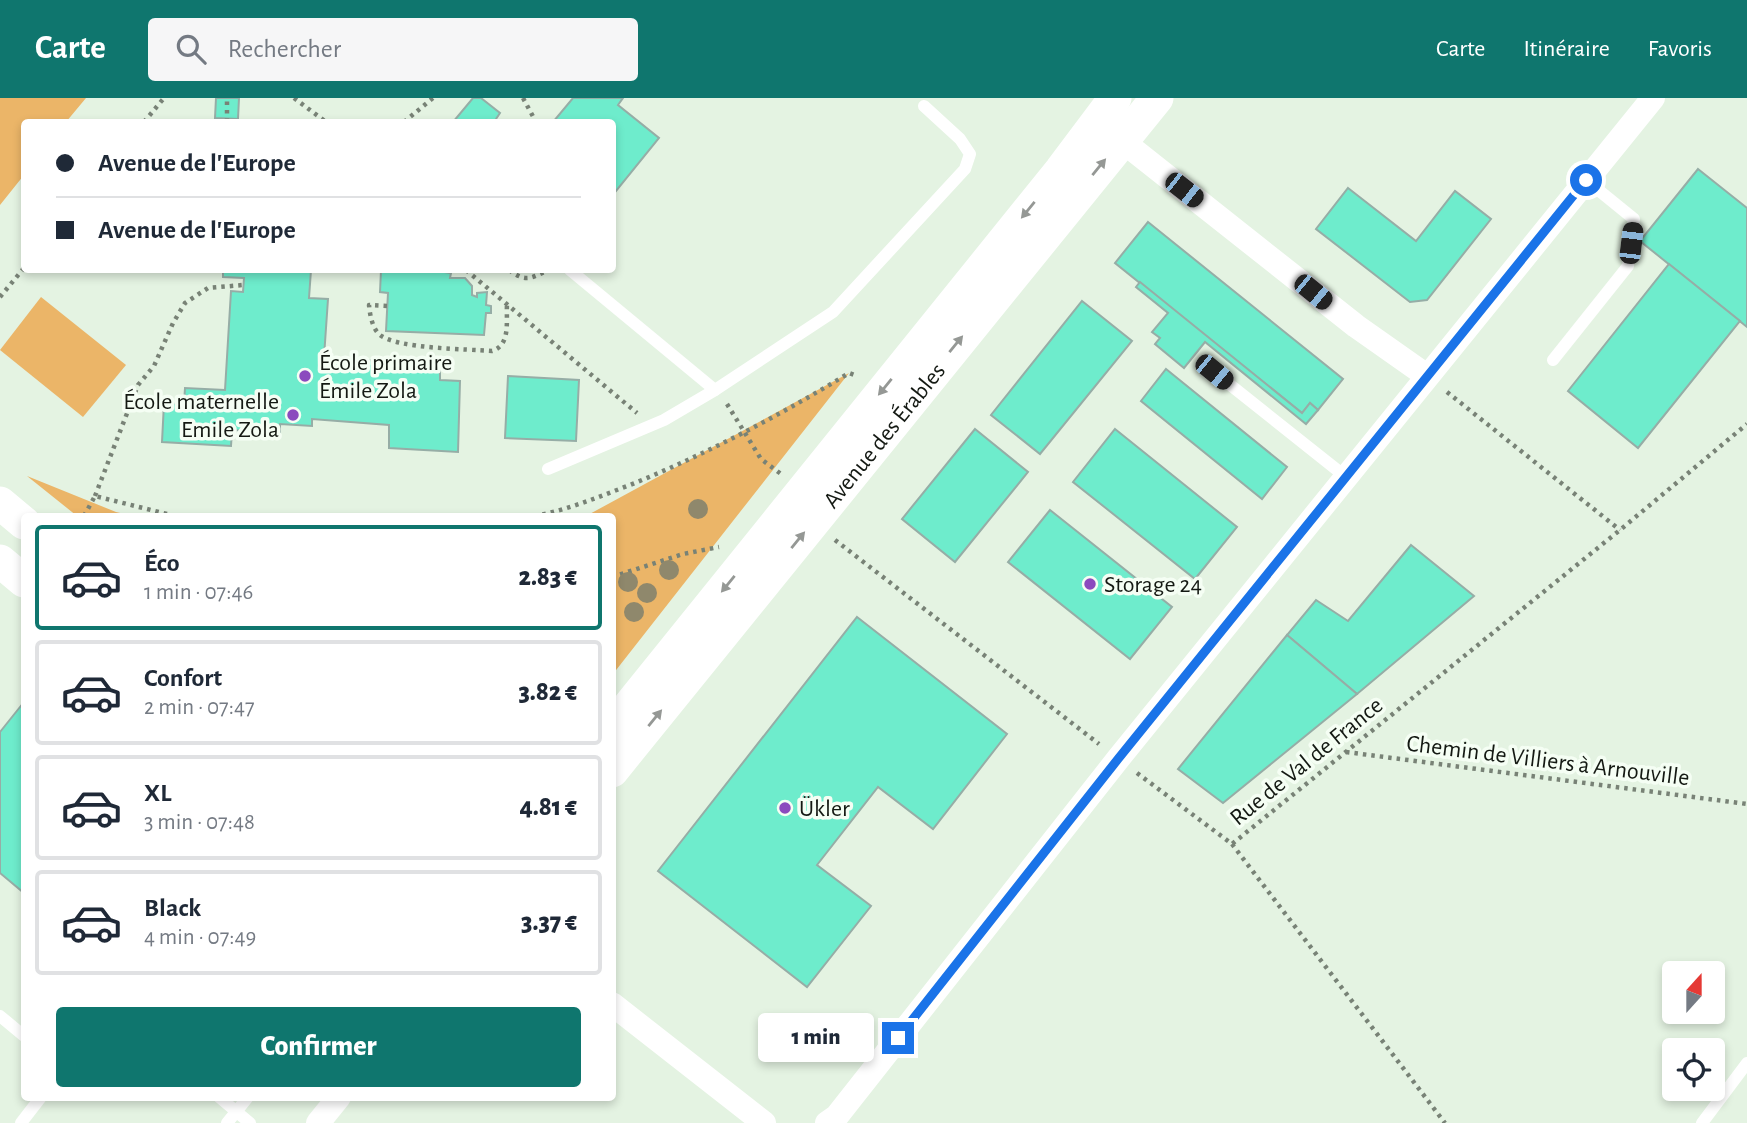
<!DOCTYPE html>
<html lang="fr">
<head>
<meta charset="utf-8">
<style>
  body { margin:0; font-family:"Alegreya Sans",sans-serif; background:#f6f6f7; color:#1f2937; height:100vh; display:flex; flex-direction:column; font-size:26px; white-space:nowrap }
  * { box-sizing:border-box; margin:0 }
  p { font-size:23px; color:#747a83 }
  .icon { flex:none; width:38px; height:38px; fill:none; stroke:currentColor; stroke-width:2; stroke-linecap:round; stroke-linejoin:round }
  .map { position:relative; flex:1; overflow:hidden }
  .details { position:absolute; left:21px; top:415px; width:595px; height:588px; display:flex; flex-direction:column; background:#fff; border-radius:7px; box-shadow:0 4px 10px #0003 }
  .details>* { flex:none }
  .guide { position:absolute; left:21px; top:21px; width:595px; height:154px; border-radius:7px; box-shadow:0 4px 10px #0003; display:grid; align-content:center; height:154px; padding:0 35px; background:#fff }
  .needle { width:46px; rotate:21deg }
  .controls { position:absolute; left:1662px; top:863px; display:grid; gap:14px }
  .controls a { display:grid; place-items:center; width:63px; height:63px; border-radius:7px; background:#fff; box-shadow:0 4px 10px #0003; font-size:35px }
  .end { position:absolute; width:32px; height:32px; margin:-16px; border:9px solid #1a73e8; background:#fff; box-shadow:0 0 0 4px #fff }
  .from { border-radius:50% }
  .bubble { position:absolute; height:49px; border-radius:7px; background:#fff; box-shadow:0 4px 10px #0003; font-size:23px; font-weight:800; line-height:49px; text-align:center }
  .car { position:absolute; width:21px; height:42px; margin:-21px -10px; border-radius:9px; box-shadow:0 0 5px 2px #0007; background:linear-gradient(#222 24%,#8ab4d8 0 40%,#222 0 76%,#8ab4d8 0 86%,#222 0) }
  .guide b { display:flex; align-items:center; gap:24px; height:66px; font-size:26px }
  .guide b+b { border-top:2px solid #e0e1e3 }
  .guide i { width:18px; height:18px; background:#1f2937 }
  ul { padding:12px 0 0; list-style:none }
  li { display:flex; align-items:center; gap:21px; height:105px; margin:0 14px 10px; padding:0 21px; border:4px solid #e0e1e3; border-radius:7px }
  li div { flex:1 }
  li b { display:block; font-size:26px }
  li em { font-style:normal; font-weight:800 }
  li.on { border-color:#0f766e }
  li>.icon { width:63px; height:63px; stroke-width:1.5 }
  .button { display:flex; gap:14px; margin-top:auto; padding:14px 35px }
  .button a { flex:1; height:80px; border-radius:7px; background:#0f766e; color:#fff; font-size:28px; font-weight:800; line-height:80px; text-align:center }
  header { display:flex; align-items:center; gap:42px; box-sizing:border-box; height:98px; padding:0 35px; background:#0f766e; color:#fff }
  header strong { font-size:33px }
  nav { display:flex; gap:38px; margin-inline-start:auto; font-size:24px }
  .search { width:490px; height:63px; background:#f6f6f7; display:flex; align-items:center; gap:18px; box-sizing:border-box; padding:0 24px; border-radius:7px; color:#747a83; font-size:26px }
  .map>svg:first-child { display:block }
  .green { fill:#ebb568 }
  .building { fill:#6eeccc; stroke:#96ada6; stroke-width:2 }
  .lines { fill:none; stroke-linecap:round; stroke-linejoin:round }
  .path { stroke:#788276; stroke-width:4.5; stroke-dasharray:3.5 5; stroke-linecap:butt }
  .service { stroke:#fff; stroke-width:12 }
  .minor { stroke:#fff; stroke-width:24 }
  .secondary { stroke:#fff; stroke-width:33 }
  .tree { fill:#8f886c }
  .oneway { fill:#959895 }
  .route { stroke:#1a73e8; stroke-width:9 }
  .poi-dot { fill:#8b4abe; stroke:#f5fef4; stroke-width:2.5 }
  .labels { text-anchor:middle; stroke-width:7; stroke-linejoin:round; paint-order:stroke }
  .poi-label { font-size:24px; fill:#141913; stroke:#f5fef4; text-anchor:start }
  .street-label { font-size:24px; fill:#141913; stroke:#f5fef4 }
</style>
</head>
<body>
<header>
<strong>Carte</strong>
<div class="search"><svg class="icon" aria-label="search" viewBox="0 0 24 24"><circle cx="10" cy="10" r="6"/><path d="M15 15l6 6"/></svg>Rechercher</div>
<nav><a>Carte</a><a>Itinéraire</a><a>Favoris</a></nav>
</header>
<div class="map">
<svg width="1747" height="1025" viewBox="0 0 1747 1025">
  <rect width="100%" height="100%" fill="#e4f3e2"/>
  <g class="green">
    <path d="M0 0H86L66 24H24V77L0 107Z"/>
    <path d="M41 199 126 267 83 319 0 252Z"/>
    <path d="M849 275 613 576 612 418H586Z"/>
    <path d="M27 378 116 414 133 418H77Z"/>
  </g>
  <g class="building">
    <path d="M216 0H239L238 21 215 20Z"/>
    <path d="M473 0H481L500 15 496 21 500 24H453Z"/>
    <path d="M573 0H623L618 7 659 40 612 98V24H553Z"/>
    <path d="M1698 71 1747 110V229L1640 143Z"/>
    <path d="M1348 90 1416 143 1455 93 1491 121 1427 202 1410 204 1316 131Z"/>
    <path d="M1148 124 1343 281 1318 312 1310 305 1302 315 1115 165Z"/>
    <path d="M1669 166 1740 223 1638 350 1568 293Z"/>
    <path d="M223 172H311L309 200 328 201 324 259 440 267V282L460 283 458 354 389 350V327L312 321V328L280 326V335L232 332 231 348 162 344 164 305 184 306 185 290 225 292 231 193 243 194 244 180 223 179Z"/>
    <path d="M381 172H445L444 174 451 175 450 180H465L472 188V197L477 199V195L487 194 486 207 491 208V215H486L484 237 386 233 388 195 380 194Z"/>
    <path d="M1140 184 1302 315 1310 305 1318 312 1306 326 1205 244 1184 270 1155 246 1160 240 1152 234 1168 215 1136 189Z"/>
    <path d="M1082 203 1132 243 1040 356 991 317Z"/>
    <path d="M1166 271 1287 369 1262 401 1141 303Z"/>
    <path d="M508 278 579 282 576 343 505 340Z"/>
    <path d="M975 331 1028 374 955 464 902 421Z"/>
    <path d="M1115 331 1237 429 1195 481 1073 384Z"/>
    <path d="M1050 412 1172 509 1130 561 1008 464Z"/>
    <path d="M1411 447 1474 498 1357 596 1287 537 1316 502 1348 523Z"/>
    <path d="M857 519 1007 636 933 731 878 689 817 767 871 808 807 889 658 773Z"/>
    <path d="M1287 537 1357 596 1223 705 1178 671Z"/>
    <path d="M24 604V795L0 775V634Z"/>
  </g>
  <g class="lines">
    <g class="path">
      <path d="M294 0 326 24"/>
      <path d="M523 0 536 24"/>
      <path d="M144 24 164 0"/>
      <path d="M227 24V0"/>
      <path d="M404 24 433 0"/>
      <path d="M466 172 637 315"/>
      <path d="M509 172C527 185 530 180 549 172"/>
      <path d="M0 199 24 170"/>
      <path d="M387 208 369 207C370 217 372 230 380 237 398 251 468 251 492 253 511 247 506 223 507 206"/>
      <path d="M1447 294 1620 432"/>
      <path d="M727 306 761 361 781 376"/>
      <path d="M95 398 138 287 154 268 173 225 185 205 208 190 243 187"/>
      <path d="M84 418 95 398 175 418"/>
      <path d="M534 418C568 412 598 399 630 387 706 356 779 318 849 275L857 278"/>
      <path d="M835 442 1099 646"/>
      <path d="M612 479 683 456 719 449"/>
      <path d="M1346 654 1747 706"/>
      <path d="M1137 675 1232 746 1620 432 1747 326"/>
      <path d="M1232 746 1445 1025"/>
    </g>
    <g class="service">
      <path d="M570 172 715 292"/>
      <path d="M1553 262 1628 168 1634 121 1586 82"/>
      <path d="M1214 274 1346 379"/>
      <path d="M548 371 664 322 715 292 833 214 965 71 970 56 960 41 924 8"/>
      <path d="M0 918 24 938"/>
      <path d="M219 999 250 1025"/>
      <path d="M21 1025 41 999"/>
      <path d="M227 1025 248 999"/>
      <path d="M1702 1025 1747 965"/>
    </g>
    <g class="minor">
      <path d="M1121 42 1356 228 1427 278"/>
      <path d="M612 906 764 1025"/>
      <path d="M318 1025 339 999"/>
      <path d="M827 1025 837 1018 1118 661 1653 0"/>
    </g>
    <g class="secondary">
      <path d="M0 405 24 425"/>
      <path d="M0 463 24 483"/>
      <path d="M612 629 1061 72 1115 0"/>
      <path id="s1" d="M612 673 1157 0"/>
    </g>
  </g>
  <g class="tree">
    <circle cx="698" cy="411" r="10"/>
    <circle cx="669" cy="472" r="10"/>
    <circle cx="628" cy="484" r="10"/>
    <circle cx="647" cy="495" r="10"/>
    <circle cx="634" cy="514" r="10"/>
  </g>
  <defs><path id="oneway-solid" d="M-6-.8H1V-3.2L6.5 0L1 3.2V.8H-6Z" transform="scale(1.75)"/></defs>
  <g class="oneway">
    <use href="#oneway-solid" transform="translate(1099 69) rotate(-51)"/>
    <use href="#oneway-solid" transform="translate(1028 112) rotate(129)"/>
    <use href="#oneway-solid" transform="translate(956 246) rotate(-51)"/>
    <use href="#oneway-solid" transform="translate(885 289) rotate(129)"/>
    <use href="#oneway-solid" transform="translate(798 442) rotate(-51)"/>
    <use href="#oneway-solid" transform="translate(728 486) rotate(129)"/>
    <use href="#oneway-solid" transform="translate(655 620) rotate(-51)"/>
  </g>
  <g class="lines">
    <path class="route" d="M898 940 1118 661 1586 82"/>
  </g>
  <g class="poi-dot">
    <circle cx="305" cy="278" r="7"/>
    <circle cx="293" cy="317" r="7"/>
    <circle cx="1090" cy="486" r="7"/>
    <circle cx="785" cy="710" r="7"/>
  </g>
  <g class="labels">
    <g class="poi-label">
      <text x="319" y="272">École primaire<tspan x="319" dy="28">Émile Zola</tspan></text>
      <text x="279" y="311" text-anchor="end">École maternelle<tspan x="279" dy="28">Emile Zola</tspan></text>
      <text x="1104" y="494">Storage 24</text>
      <text x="799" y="718">Ükler</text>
    </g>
    <g class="street-label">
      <text dy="8" stroke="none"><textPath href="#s1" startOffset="432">Avenue des Érables</textPath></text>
      <text transform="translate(1548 662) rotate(7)" y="8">Chemin de Villiers à Arnouville</text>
      <text transform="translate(1306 663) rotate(-39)" y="8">Rue de Val de France</text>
    </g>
  </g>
</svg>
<div class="controls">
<a><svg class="needle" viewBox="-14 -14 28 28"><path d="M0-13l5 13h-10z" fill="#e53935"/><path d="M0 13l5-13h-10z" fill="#747a83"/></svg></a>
<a><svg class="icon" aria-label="locate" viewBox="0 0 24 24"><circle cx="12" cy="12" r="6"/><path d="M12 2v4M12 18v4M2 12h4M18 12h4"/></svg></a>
</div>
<i class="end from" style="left:1586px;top:82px"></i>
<i class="end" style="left:898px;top:940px"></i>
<div class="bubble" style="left:758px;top:915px;width:116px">1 min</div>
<i class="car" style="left:1184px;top:92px;rotate:128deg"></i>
<i class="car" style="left:1631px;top:145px;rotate:7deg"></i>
<i class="car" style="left:1313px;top:194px;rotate:129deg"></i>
<i class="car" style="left:1214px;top:274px;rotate:129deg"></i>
<div class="guide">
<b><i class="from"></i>Avenue de l'Europe</b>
<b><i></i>Avenue de l'Europe</b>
</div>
<section class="details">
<ul>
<li class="on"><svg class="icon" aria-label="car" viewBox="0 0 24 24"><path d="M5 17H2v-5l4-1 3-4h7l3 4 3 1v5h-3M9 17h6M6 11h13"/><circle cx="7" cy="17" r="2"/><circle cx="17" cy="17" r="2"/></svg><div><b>Éco</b><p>1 min · 07:46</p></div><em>2.83 €</em></li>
<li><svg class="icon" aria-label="car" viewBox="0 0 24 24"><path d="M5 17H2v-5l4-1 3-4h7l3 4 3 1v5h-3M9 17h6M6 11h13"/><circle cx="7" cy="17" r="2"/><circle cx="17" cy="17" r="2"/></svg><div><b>Confort</b><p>2 min · 07:47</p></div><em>3.82 €</em></li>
<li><svg class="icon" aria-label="car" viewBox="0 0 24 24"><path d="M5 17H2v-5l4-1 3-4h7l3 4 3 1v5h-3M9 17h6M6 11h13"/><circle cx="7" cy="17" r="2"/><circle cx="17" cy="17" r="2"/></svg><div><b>XL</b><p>3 min · 07:48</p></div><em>4.81 €</em></li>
<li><svg class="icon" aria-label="car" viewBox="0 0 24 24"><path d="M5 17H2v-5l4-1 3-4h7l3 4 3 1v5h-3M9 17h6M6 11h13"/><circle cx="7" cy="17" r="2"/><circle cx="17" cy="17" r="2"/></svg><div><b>Black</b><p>4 min · 07:49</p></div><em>3.37 €</em></li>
</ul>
<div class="button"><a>Confirmer</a></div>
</section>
</div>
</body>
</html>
